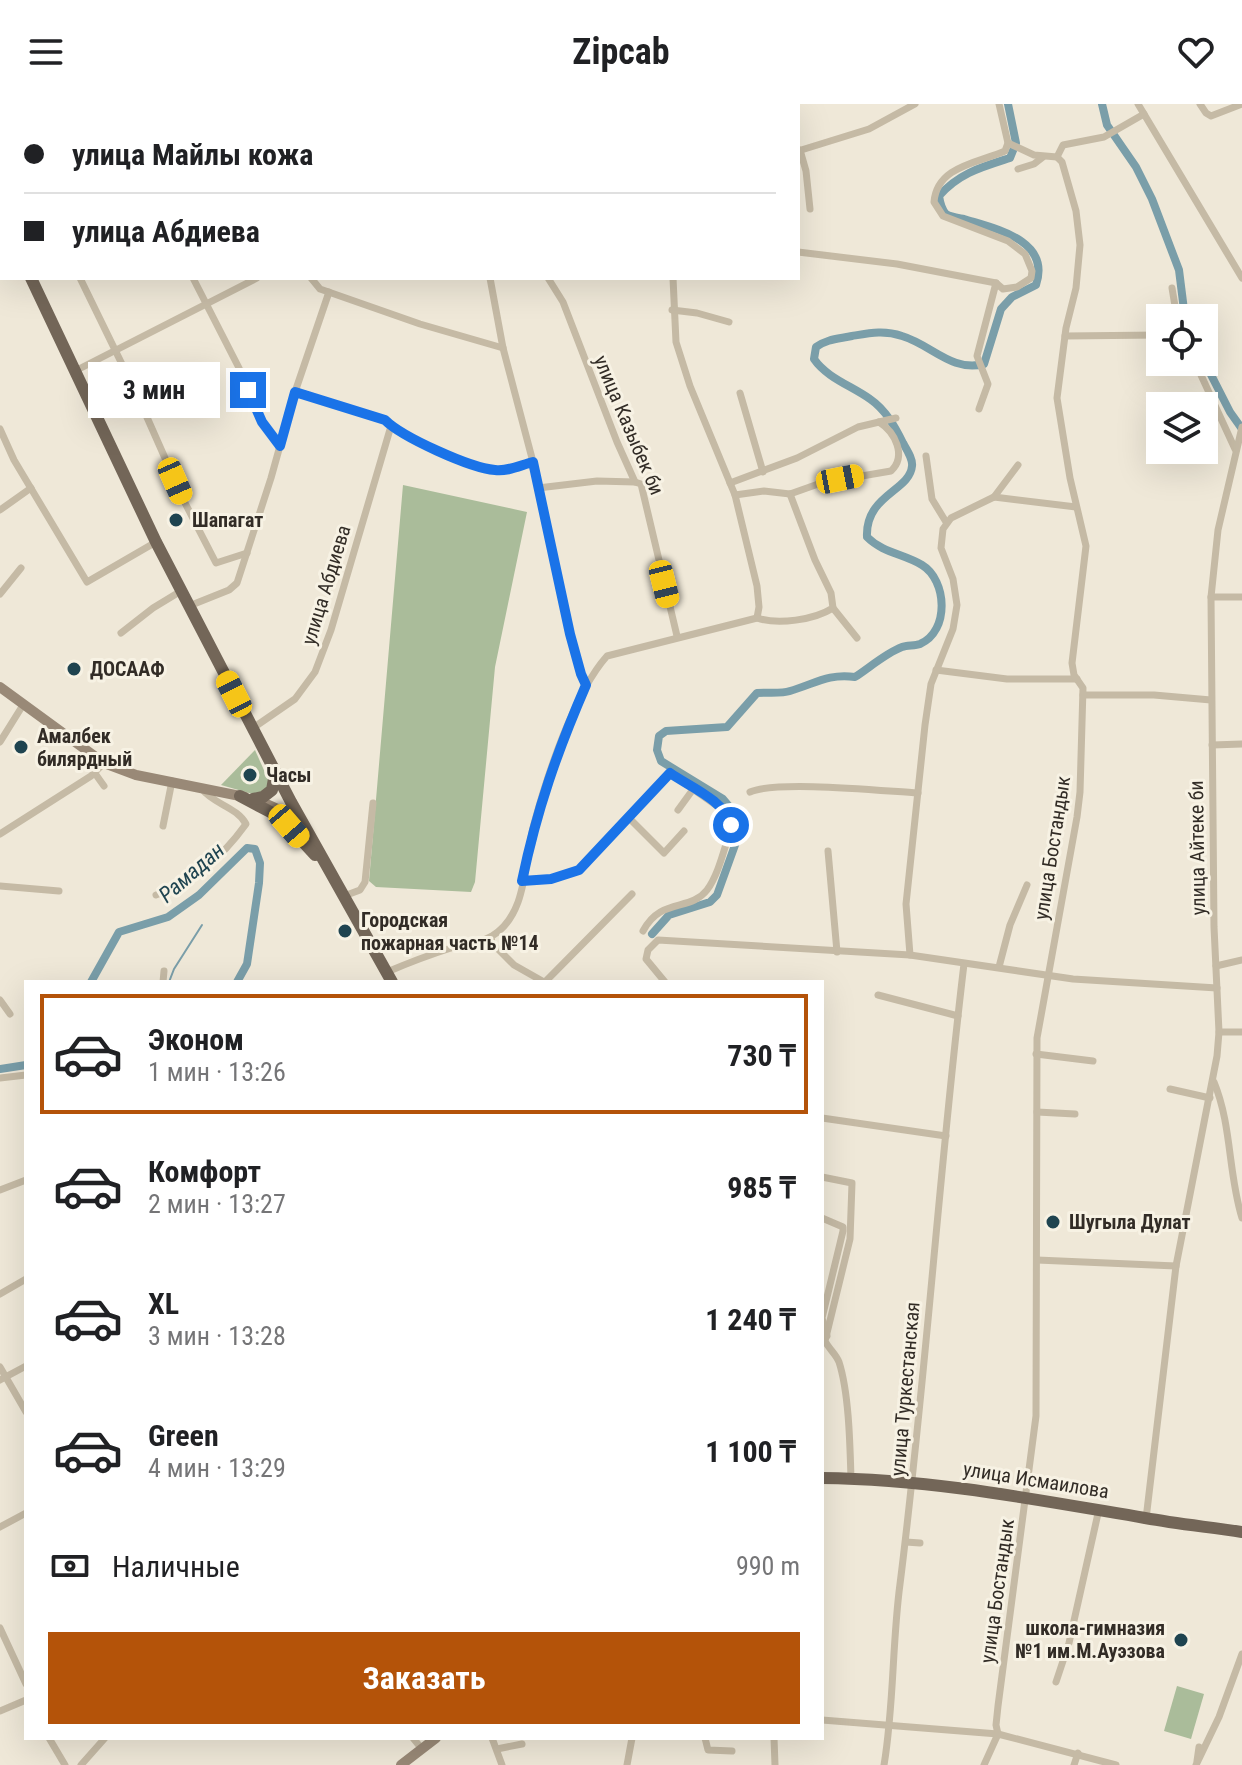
<!DOCTYPE html>
<html lang="ru">
<head>
<meta charset="utf-8">
<style>
  body { margin:0; font-family:"Roboto Condensed",sans-serif; background:#f6f6f6; color:#202124; height:100vh; display:flex; flex-direction:column; font-size:30px; white-space:nowrap }
  * { box-sizing:border-box; margin:0 }
  p { font-size:26px; color:#757577 }
  .icon { flex:none; width:44px; height:44px; fill:none; stroke:currentColor; stroke-width:2; stroke-linecap:round; stroke-linejoin:round }
  .map { position:relative; flex:1; overflow:hidden }
  .panel { position:absolute; left:24px; top:876px; width:800px; height:760px; display:flex; flex-direction:column; background:#fff; border-radius:0px; box-shadow:0 8px 32px #0002 }
  .panel>* { flex:none }
  .top-card { position:absolute; left:0px; top:0px; width:800px; height:176px; box-shadow:0 8px 32px #0002; display:grid; align-content:center; height:176px; padding:0 24px; background:#fff }
  .controls { position:absolute; left:1146px; top:200px; display:grid; gap:16px }
  .controls a { display:grid; place-items:center; width:72px; height:72px; border-radius:0px; background:#fff; box-shadow:0 8px 32px #0002; font-size:40px }
  .end { position:absolute; width:36px; height:36px; margin:-18px; border:10px solid #1a73e8; background:#fff; box-shadow:0 0 0 4px #fff }
  .from { border-radius:50% }
  .bubble { position:absolute; height:56px; border-radius:0px; background:#fff; box-shadow:0 8px 32px #0002; font-size:26px; font-weight:700; line-height:56px; text-align:center }
  .car { position:absolute; width:24px; height:48px; margin:-24px -12px; border-radius:10px; box-shadow:0 0 6px 2px #0007; background:linear-gradient(#f5c518 24%,#345 0 40%,#f5c518 0 76%,#345 0 86%,#f5c518 0) }
  .top-card b { display:flex; align-items:center; gap:28px; height:76px; font-size:30px }
  .top-card b+b { border-top:2px solid #e0e0e0 }
  .top-card i { width:20px; height:20px; background:#202124 }
  ul { padding:14px 0 0; list-style:none }
  li { display:flex; align-items:center; gap:24px; height:120px; margin:0 16px 12px; padding:0 8px; border:4px solid transparent; border-radius:0px }
  li div { flex:1 }
  li b { display:block; font-size:30px }
  li em { font-style:normal; font-weight:700 }
  li.selected { border-color:#b45309 }
  li>.icon { width:72px; height:72px; stroke-width:1.5 }
  .pay { display:flex; align-items:center; gap:20px; height:88px; padding:0 24px; font-size:30px }
  .pay p { margin-inline-start:auto }
  .action { display:flex; gap:16px; margin-top:auto; padding:16px 24px }
  .action a { flex:1; height:92px; border-radius:0px; background:#b45309; color:#fff; font-size:32px; font-weight:700; line-height:92px; text-align:center }
  header { display:flex; justify-content:space-between; align-items:center; height:104px; padding:0 24px; background:#fff; font-size:36px; font-weight:700 }
  .map>svg:first-child { display:block }
  .green { fill:#aabc9a }
  .lines { fill:none; stroke-linecap:round; stroke-linejoin:round }
  .stream { stroke:#7a9ea9; stroke-width:2 }
  .canal { stroke:#7a9ea9; stroke-width:8 }
  .street { stroke:#c5baa5; stroke-width:7 }
  .secondary { stroke:#998977; stroke-width:10 }
  .primary { stroke:#736658; stroke-width:12 }
  .route { stroke:#1a73e8; stroke-width:10 }
  .poi-dot { fill:#1f4450; stroke:#f7f2e4; stroke-width:3 }
  .labels { text-anchor:middle; stroke-width:6; stroke-linejoin:round; paint-order:stroke }
  .street-label { font-size:20px; fill:#322c26; stroke:#f7f2e4 }
  .poi-label { font-size:20px; font-weight:bold; fill:#322c26; stroke:#f7f2e4; text-anchor:start }
  .water-label { font-size:22px; font-style:italic; fill:#1f4450; stroke:#f7f2e4 }
</style>
</head>
<body>
<header><svg class="icon" aria-label="menu" viewBox="0 0 24 24"><path d="M4 6h16M4 12h16M4 18h16"/></svg>Zipcab<svg class="icon" aria-label="heart" viewBox="0 0 24 24"><path d="M12 20l-8-8c-3-5 5-10 8-4 3-6 11-1 8 4z"/></svg></header>
<div class="map">
<svg width="1242" height="1661" viewBox="0 0 1242 1661">
  <rect width="100%" height="100%" fill="#efe8d8"/>
  <g class="green">
    <path d="M403 381 527 408 495 563 475 778 471 788 376 783 369 777Z"/>
    <path d="M255 646 271 682 256 691 221 681Z"/>
    <path d="M1177 1582 1204 1590 1191 1635 1164 1627Z"/>
  </g>
  <g class="lines">
    <path class="stream" d="M169 878 174 865 202 821"/>
    <g class="canal">
      <path d="M1102 0 1107 21 1136 63 1152 95 1179 166 1185 214"/>
      <path d="M1204 257 1230 308 1242 325"/>
      <path d="M652 830 669 811 710 798 717 791 739 730V714L723 695 661 657 657 646 659 632 666 627 727 623 757 589C767 588 781 590 790 587 814 580 829 569 855 573 869 564 886 549 902 543 907 541 915 542 920 540 950 527 947 476 922 461 904 450 883 449 867 433 865 391 910 387 912 362 913 355 907 346 903 339 895 323 886 306 870 295 852 282 827 274 814 255L816 243C827 235 838 235 852 232 870 229 884 226 902 232 932 241 951 268 984 260L1001 205 1012 193 1036 181C1051 136 996 125 964 115 959 114 950 113 946 110 941 105 940 98 939 92 959 69 982 63 1010 54L1016 39 1008 0"/>
      <path d="M91 878 119 828 168 813 199 791 247 744 255 745 260 759 259 779 247 860 237 878"/>
      <path d="M0 965 26 961"/>
    </g>
    <g class="street">
      <path d="M319 0V2"/>
      <path d="M413 0V2"/>
      <path d="M524 0 525 2"/>
      <path d="M641 0 642 2"/>
      <path d="M760 0 761 2"/>
      <path d="M1138 0 1242 174"/>
      <path d="M1200 0 1206 9 1211 12 1242 0"/>
      <path d="M245 2 249 0"/>
      <path d="M800 46 806 67 810 105"/>
      <path d="M798 47 869 25 915 0"/>
      <path d="M1057 53 1063 41 1104 33 1144 10"/>
      <path d="M1018 65 1034 60 1043 53"/>
      <path d="M798 148 897 160 996 179 1003 185 1017 183 1031 174 1032 167 1025 150 1008 137 943 112 934 98C937 62 978 59 1005 47L1008 39"/>
      <path d="M80 174 138 293 184 397 216 459 247 449"/>
      <path d="M193 174 239 264 262 318 280 342"/>
      <path d="M311 174 320 185 420 220 503 244"/>
      <path d="M490 174 503 244 533 358 563 501 581 570 586 581"/>
      <path d="M548 174 563 198 617 338 635 378 641 380 677 532"/>
      <path d="M673 174 676 238 690 282 735 391 757 482 759 503 757 514"/>
      <path d="M1172 184 1177 214"/>
      <path d="M672 206 697 209 729 218"/>
      <path d="M1065 232 1160 231"/>
      <path d="M1195 258 1235 345"/>
      <path d="M75 267 257 174"/>
      <path d="M295 288 385 316C402 334 470 364 495 366 507 367 521 361 533 358"/>
      <path d="M740 289 763 368"/>
      <path d="M979 305 988 280 977 252 996 179"/>
      <path d="M0 325 14 356 87 478 156 438"/>
      <path d="M926 352 932 395 946 418"/>
      <path d="M730 379 797 354 858 323 896 314"/>
      <path d="M538 384 597 377 635 378"/>
      <path d="M790 390 821 379 891 367C907 352 895 328 879 318"/>
      <path d="M735 391 764 387 790 390"/>
      <path d="M994 393 1018 361"/>
      <path d="M0 406 31 384"/>
      <path d="M0 490 21 464"/>
      <path d="M1211 493H1242"/>
      <path d="M189 502 229 486 237 479 271 374 295 288 329 188"/>
      <path d="M833 504 857 534"/>
      <path d="M121 529 153 504 181 487"/>
      <path d="M936 566 1007 575H1077"/>
      <path d="M1083 591H1154L1211 596"/>
      <path d="M253 624 295 595 315 568 331 526 391 322"/>
      <path d="M0 638 23 601"/>
      <path d="M1212 641 1242 640"/>
      <path d="M94 668 104 682"/>
      <path d="M750 688C777 676 883 687 918 689"/>
      <path d="M678 706 694 684"/>
      <path d="M629 714 664 749 684 727"/>
      <path d="M163 722 172 677"/>
      <path d="M0 730 91 672 104 659"/>
      <path d="M828 747 837 848"/>
      <path d="M522 777 551 775 579 766 670 669 724 707 729 715 731 725C724 744 719 770 707 786 690 808 661 793 643 827"/>
      <path d="M0 782 59 787"/>
      <path d="M156 791C194 778 223 752 246 720 237 703 213 700 202 685"/>
      <path d="M344 792 360 786 365 778 373 699"/>
      <path d="M491 833 492 839 514 861 544 878"/>
      <path d="M910 851 906 800 925 621 931 580 953 525 957 501 953 475 941 444 943 425 951 414 994 393 1076 403"/>
      <path d="M1216 862 1242 856"/>
      <path d="M999 863 1010 821 1027 781"/>
      <path d="M387 868C408 859 429 851 451 844 464 841 480 839 492 832 528 811 524 756 534 720 547 672 574 589 607 552L757 514C778 521 814 516 833 504L831 489 815 456 790 390"/>
      <path d="M163 878 164 867"/>
      <path d="M545 878 632 790"/>
      <path d="M665 878 646 855 648 846 658 836 910 851 1073 875 1217 884"/>
      <path d="M878 891 958 912"/>
      <path d="M0 896 10 910"/>
      <path d="M1219 928H1242"/>
      <path d="M1036 950 1093 957"/>
      <path d="M0 974 26 971"/>
      <path d="M1214 978C1232 1022 1228 1069 1242 1114"/>
      <path d="M1170 985 1210 994"/>
      <path d="M1037 1008 1075 1010"/>
      <path d="M822 1014 946 1032"/>
      <path d="M822 1073 852 1079 850 1135 825 1237C829 1245 836 1250 839 1258 849 1289 850 1341 851 1375"/>
      <path d="M0 1086 26 1076"/>
      <path d="M822 1114 843 1123V1127L822 1214 827 1232"/>
      <path d="M1037 1156 1176 1162"/>
      <path d="M0 1190 26 1175"/>
      <path d="M0 1263 26 1308"/>
      <path d="M0 1276 26 1262"/>
      <path d="M1146 1415 1176 1162 1217 952 1219 928 1214 823 1211 493 1218 426 1242 323"/>
      <path d="M0 1423 26 1409"/>
      <path d="M906 1438 920 1439"/>
      <path d="M0 1524 26 1580"/>
      <path d="M1056 1578 1069 1539 1099 1405"/>
      <path d="M0 1607 26 1596"/>
      <path d="M822 1616 998 1630 1116 1661"/>
      <path d="M49 1634 65 1661"/>
      <path d="M413 1634 422 1645"/>
      <path d="M492 1634 502 1661"/>
      <path d="M705 1634 708 1646 732 1647"/>
      <path d="M774 1634 775 1661"/>
      <path d="M497 1645 522 1640"/>
      <path d="M1197 1657 1199 1643"/>
      <path d="M81 1661 105 1634"/>
      <path d="M627 1661 632 1634"/>
      <path d="M884 1661C894 1602 892 1540 900 1480 926 1274 939 1066 964 860"/>
      <path d="M984 1661 998 1630 996 1621 998 1602 1036 1312 1037 934 1077 713 1080 688 1083 584 1074 571 1072 559 1086 442 1070 374 1057 294 1066 224 1076 184 1080 141 1076 107 1062 58 1057 53 1034 51 1008 39 999 0"/>
      <path d="M1074 1661 1078 1649"/>
      <path d="M1196 1661 1219 1613 1242 1550"/>
    </g>
    <g class="secondary">
      <path d="M0 583 104 659 136 671 245 693"/>
      <path d="M260 697 300 715"/>
      <path d="M401 1661 436 1634"/>
    </g>
    <g class="primary">
      <path d="M0 107 2 111"/>
      <path d="M31 174 156 438 291 698 392 878"/>
      <path d="M240 692 280 713 315 751"/>
      <path d="M253 695 263 693 272 686 275 669"/>
      <path d="M822 1374C931 1375 1038 1396 1145 1414 1177 1420 1210 1423 1242 1428"/>
    </g>
  </g>
  <g class="lines">
    <path class="route" d="M248 286 262 318 280 342 295 288 385 316C402 333 470 364 495 366 507 368 521 361 533 358L570 530 581 570 586 581C557 648 537 705 522 777L551 775 579 766 670 669C690 683 724 696 731 721"/>
  </g>
  <g class="poi-dot">
    <circle cx="176" cy="416" r="8"/>
    <circle cx="74" cy="565" r="8"/>
    <circle cx="21" cy="643" r="8"/>
    <circle cx="250" cy="671" r="8"/>
    <circle cx="345" cy="827" r="8"/>
    <circle cx="1053" cy="1118" r="8"/>
    <circle cx="1181" cy="1536" r="8"/>
  </g>
  <g class="labels">
    <g class="street-label">
      <text transform="translate(629 321) rotate(67)" y="7">улица Казыбек би</text>
      <text transform="translate(326 481) rotate(-73)" y="7">улица Абдиева</text>
      <text transform="translate(1052 744) rotate(-81)" y="7">улица Бостандык</text>
      <text transform="translate(1197 744) rotate(-91)" y="7">улица Айтеке би</text>
      <text transform="translate(905 1285) rotate(-85)" y="7">улица Туркестанская</text>
      <text transform="translate(1036 1376) rotate(9)" y="7">улица Исмаилова</text>
      <text transform="translate(997 1487) rotate(-82)" y="7">улица Бостандык</text>
    </g>
    <g class="poi-label">
      <text x="192" y="423">Шапагат</text>
      <text x="90" y="572">ДОСААФ</text>
      <text x="37" y="639">Амалбек<tspan x="37" dy="23">билярдный</tspan></text>
      <text x="266" y="678">Часы</text>
      <text x="361" y="823">Городская<tspan x="361" dy="23">пожарная часть №14</tspan></text>
      <text x="1069" y="1125">Шугыла Дулат</text>
      <text x="1165" y="1531" text-anchor="end">школа-гимназия<tspan x="1165" dy="23">№1 им.М.Ауэзова</tspan></text>
    </g>
    <g class="water-label">
      <text transform="translate(191 768) rotate(-41)" y="8">Рамадан</text>
    </g>
  </g>
</svg>
<div class="controls">
<a><svg class="icon" aria-label="locate" viewBox="0 0 24 24"><circle cx="12" cy="12" r="6"/><path d="M12 2v4M12 18v4M2 12h4M18 12h4"/></svg></a>
<a><svg class="icon" aria-label="layers" viewBox="0 0 24 24"><path d="M12 4l9 5-9 5-9-5zM3 14l9 5 9-5"/></svg></a>
</div>
<i class="end from" style="left:731px;top:721px"></i>
<i class="end" style="left:248px;top:286px"></i>
<div class="bubble" style="left:88px;top:258px;width:132px">3 мин</div>
<i class="car" style="left:840px;top:375px;rotate:79deg"></i>
<i class="car" style="left:175px;top:377px;rotate:156deg"></i>
<i class="car" style="left:664px;top:480px;rotate:166deg"></i>
<i class="car" style="left:234px;top:590px;rotate:333deg"></i>
<i class="car" style="left:289px;top:722px;rotate:139deg"></i>
<div class="top-card">
<b><i class="from"></i>улица Майлы кожа</b>
<b><i></i>улица Абдиева</b>
</div>
<section class="panel">
<ul>
<li class="selected"><svg class="icon" aria-label="car" viewBox="0 0 24 24"><path d="M5 17H2v-5l4-1 3-4h7l3 4 3 1v5h-3M9 17h6M6 11h13"/><circle cx="7" cy="17" r="2"/><circle cx="17" cy="17" r="2"/></svg><div><b>Эконом</b><p>1 мин · 13:26</p></div><em>730 ₸</em></li>
<li><svg class="icon" aria-label="car" viewBox="0 0 24 24"><path d="M5 17H2v-5l4-1 3-4h7l3 4 3 1v5h-3M9 17h6M6 11h13"/><circle cx="7" cy="17" r="2"/><circle cx="17" cy="17" r="2"/></svg><div><b>Комфорт</b><p>2 мин · 13:27</p></div><em>985 ₸</em></li>
<li><svg class="icon" aria-label="car" viewBox="0 0 24 24"><path d="M5 17H2v-5l4-1 3-4h7l3 4 3 1v5h-3M9 17h6M6 11h13"/><circle cx="7" cy="17" r="2"/><circle cx="17" cy="17" r="2"/></svg><div><b>XL</b><p>3 мин · 13:28</p></div><em>1 240 ₸</em></li>
<li><svg class="icon" aria-label="car" viewBox="0 0 24 24"><path d="M5 17H2v-5l4-1 3-4h7l3 4 3 1v5h-3M9 17h6M6 11h13"/><circle cx="7" cy="17" r="2"/><circle cx="17" cy="17" r="2"/></svg><div><b>Green</b><p>4 мин · 13:29</p></div><em>1 100 ₸</em></li>
</ul>
<div class="pay"><svg class="icon" aria-label="cash" viewBox="0 0 24 24"><path d="M3 7h18v10H3z"/><circle cx="12" cy="12" r="2"/></svg>Наличные<p>990 m</p></div>
<div class="action"><a>Заказать</a></div>
</section>
</div>
</body>
</html>
